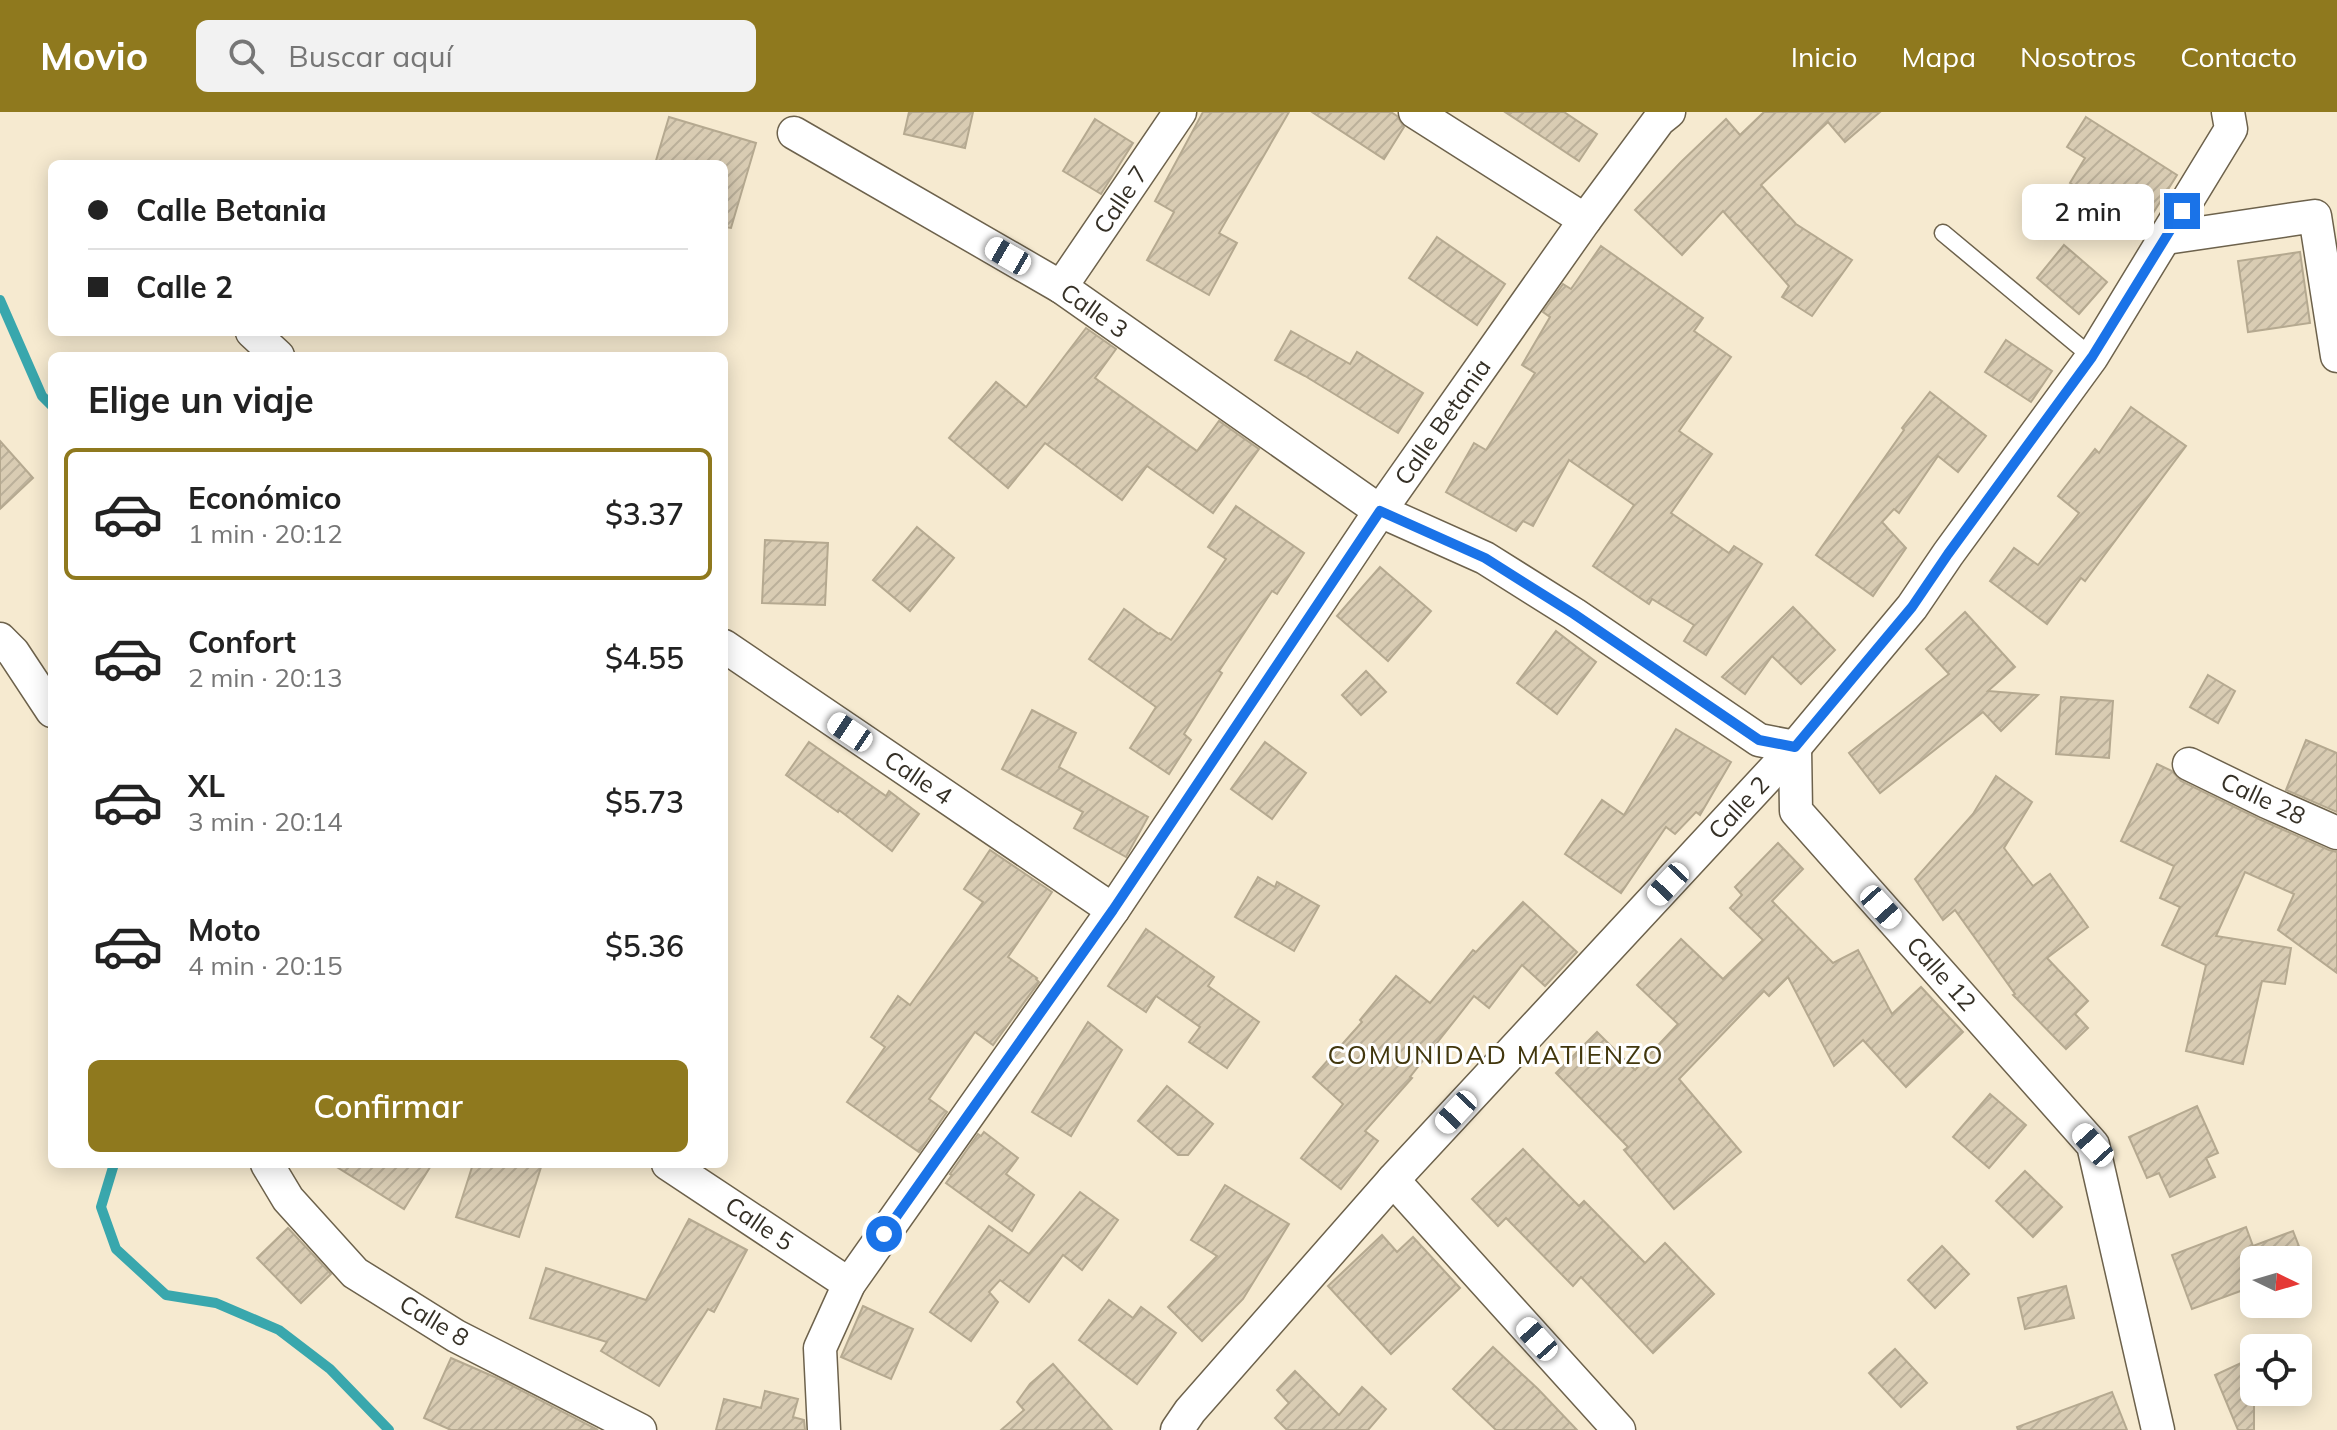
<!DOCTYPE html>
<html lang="es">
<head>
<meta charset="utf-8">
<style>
  body { margin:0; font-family:Mulish,sans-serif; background:#f2f2f2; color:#222; height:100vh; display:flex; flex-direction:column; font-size:30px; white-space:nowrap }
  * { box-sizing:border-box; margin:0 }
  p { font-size:26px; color:#767676 }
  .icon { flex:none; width:44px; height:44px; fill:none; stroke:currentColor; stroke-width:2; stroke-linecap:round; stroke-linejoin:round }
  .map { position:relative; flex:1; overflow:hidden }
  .details { position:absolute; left:48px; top:240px; width:680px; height:816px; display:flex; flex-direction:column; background:#fff; border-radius:12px; box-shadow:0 4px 20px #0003 }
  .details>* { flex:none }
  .guide { position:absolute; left:48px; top:48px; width:680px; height:176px; border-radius:12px; box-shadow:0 4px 20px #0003; display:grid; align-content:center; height:176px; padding:0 40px; background:#fff }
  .needle { width:52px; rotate:95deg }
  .controls { position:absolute; left:2240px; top:1134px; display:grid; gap:16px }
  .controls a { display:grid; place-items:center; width:72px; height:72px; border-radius:12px; background:#fff; box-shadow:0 4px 20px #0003; font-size:40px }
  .end { position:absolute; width:36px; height:36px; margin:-18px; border:10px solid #1a73e8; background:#fff; box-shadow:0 0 0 4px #fff }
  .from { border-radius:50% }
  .bubble { position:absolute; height:56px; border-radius:12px; background:#fff; box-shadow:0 4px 20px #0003; font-size:26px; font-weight:600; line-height:56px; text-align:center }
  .car { position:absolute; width:24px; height:48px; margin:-24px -12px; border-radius:10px; box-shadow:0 0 6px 2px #0007; background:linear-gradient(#fff 24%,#345 0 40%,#fff 0 76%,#345 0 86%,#fff 0) }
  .guide b { display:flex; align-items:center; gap:28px; height:76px; font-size:30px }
  .guide b+b { border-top:2px solid #e0e0e0 }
  .guide i { width:20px; height:20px; background:#222 }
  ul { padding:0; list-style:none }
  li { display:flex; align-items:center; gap:24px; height:132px; margin:0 16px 12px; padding:0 24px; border:4px solid transparent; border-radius:12px }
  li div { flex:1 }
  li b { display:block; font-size:30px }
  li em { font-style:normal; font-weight:600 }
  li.on { border-color:#8f791e }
  li>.icon { width:72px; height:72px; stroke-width:1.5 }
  h2 { padding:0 40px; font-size:36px; line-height:96px }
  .primary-button { display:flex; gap:16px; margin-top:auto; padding:16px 40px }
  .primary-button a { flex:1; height:92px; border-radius:12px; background:#8f791e; color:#fff; font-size:32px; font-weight:600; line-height:92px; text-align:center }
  header { display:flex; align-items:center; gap:48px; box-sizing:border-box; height:112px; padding:0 40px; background:#8f791e; color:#fff }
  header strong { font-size:38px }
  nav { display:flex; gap:44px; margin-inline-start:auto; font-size:28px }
  .search { width:560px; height:72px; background:#f2f2f2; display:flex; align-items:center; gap:20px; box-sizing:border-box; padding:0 28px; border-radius:12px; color:#767676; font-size:30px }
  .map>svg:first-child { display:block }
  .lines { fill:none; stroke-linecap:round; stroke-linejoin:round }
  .stream { stroke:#39a7ad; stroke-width:10 }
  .building { fill:url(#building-hatch); stroke:#b5a990; stroke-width:2 }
  .lane-casing { stroke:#6d624c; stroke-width:19 }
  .street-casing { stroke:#6d624c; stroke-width:35 }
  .lane { stroke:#fff; stroke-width:16 }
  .street { stroke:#fff; stroke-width:32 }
  .route { stroke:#1a73e8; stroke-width:10 }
  .labels { text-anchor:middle; stroke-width:6; stroke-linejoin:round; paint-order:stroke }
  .street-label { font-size:24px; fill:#353026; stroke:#fff }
  .neighbourhood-label { font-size:26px; letter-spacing:2px; fill:#42370d; stroke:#fff }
</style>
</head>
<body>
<header>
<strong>Movio</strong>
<div class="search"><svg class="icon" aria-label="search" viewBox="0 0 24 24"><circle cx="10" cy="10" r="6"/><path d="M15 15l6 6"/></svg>Buscar aquí</div>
<nav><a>Inicio</a><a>Mapa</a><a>Nosotros</a><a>Contacto</a></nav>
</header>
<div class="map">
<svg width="2337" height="1318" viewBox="0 0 2337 1318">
  <defs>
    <pattern id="building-hatch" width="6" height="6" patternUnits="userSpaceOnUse" patternTransform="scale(2)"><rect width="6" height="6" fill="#d9ccb3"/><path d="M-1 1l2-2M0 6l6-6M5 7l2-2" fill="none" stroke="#bbb09a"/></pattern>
  </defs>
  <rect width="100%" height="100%" fill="#f6ead0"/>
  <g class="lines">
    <g class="stream">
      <path d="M0 188 42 284 52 294"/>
      <path d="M114 1052 101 1095 116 1137 166 1183 216 1191 279 1218 330 1257 389 1318"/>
    </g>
  </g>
  <g class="building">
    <path d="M909 0H973L965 36 904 22Z"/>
    <path d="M1203 0H1289L1219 121 1237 131 1209 183 1147 148 1174 100 1155 89Z"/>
    <path d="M1312 0H1391L1397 4 1404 15 1384 47Z"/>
    <path d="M1505 0H1564L1597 22 1579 49Z"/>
    <path d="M1764 0H1880L1845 30 1828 10 1761 73 1796 112 1852 148 1812 204 1782 185 1789 174 1723 99 1682 143 1635 98 1681 50 1726 7 1740 23Z"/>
    <path d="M669 5 756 31 731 116 724 115V52H655Z"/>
    <path d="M2086 5 2177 63 2143 117 2070 71 2085 46 2067 35Z"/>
    <path d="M1095 7 1133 31 1101 82 1063 59Z"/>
    <path d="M1437 125 1505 172 1477 213 1409 166Z"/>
    <path d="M2064 133 2107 170 2079 202 2037 166Z"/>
    <path d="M1601 134 1703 206 1694 219 1731 245 1679 319 1712 342 1671 401 1729 441 1734 434 1762 452 1706 543 1684 529 1694 513 1652 487 1649 492 1593 454 1634 393 1569 348 1533 414 1523 409 1516 419 1446 380 1474 331 1486 338 1535 261 1522 253 1550 205 1543 200 1563 172 1571 177Z"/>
    <path d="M2300 140 2310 211 2248 220 2238 149Z"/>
    <path d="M1086 216 1116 237 1095 266 1197 339 1219 309 1259 337 1213 401 1147 354 1122 388 1045 331 1008 376 949 326 996 270 1026 295Z"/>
    <path d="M1291 219 1350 252 1357 240 1423 281 1398 321 1305 264 1275 248Z"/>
    <path d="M2006 228 2052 259 2031 290 1985 260Z"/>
    <path d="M1930 280 1986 324 1958 360 1938 344 1899 401 1894 397 1882 410 1906 436 1873 484 1816 443 1904 318 1902 316Z"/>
    <path d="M2131 295 2186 334 2085 469 2081 466 2047 512 1990 469 2014 436 2038 453 2079 401 2058 384 2095 337 2099 341Z"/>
    <path d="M0 329 33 366 0 397Z"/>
    <path d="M1236 394 1304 441 1277 482 1272 479 1219 559 1222 561 1184 622 1191 628 1169 662 1130 636 1156 595 1089 547 1124 497 1159 522 1160 521 1171 528 1226 447 1208 435Z"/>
    <path d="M917 415 954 446 910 499 873 468Z"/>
    <path d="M765 428 828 431 825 493 762 491Z"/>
    <path d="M1380 455 1431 499 1388 549 1337 504Z"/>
    <path d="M1793 495 1835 538 1801 572 1772 544 1745 582 1722 565Z"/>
    <path d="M1965 500 2015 555 1988 579 2038 583 2001 619 1983 600 1880 681 1849 641 1949 562 1926 537Z"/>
    <path d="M1556 519 1596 550 1557 602 1517 571Z"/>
    <path d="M1366 559 1386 580 1361 603 1342 583Z"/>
    <path d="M2208 563 2235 579 2218 611 2190 595Z"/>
    <path d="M2061 585 2113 589 2109 646 2056 642Z"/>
    <path d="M1032 598 1076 621 1059 655 1148 705 1126 745 1074 716 1083 700 1002 657Z"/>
    <path d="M1676 617 1731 650 1700 703 1696 700 1675 722 1666 715 1621 781 1565 742 1602 688 1624 703Z"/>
    <path d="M2306 628 2337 641V700L2286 678Z"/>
    <path d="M809 630 886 684 889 679 919 702 892 739 839 698 838 700 786 663Z"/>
    <path d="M1265 630 1306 661 1272 707 1231 677Z"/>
    <path d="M2157 652 2172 659 2181 669 2259 707 2329 738 2337 740V861L2278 818 2294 782 2245 760 2216 824 2291 836 2285 872 2262 869 2243 952 2186 939 2206 853 2162 833 2180 795 2160 786 2174 754 2121 729Z"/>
    <path d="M1996 664 2032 690 2004 736 2033 774 2050 762 2088 815 2047 846 2088 889 2075 902 2088 916 2066 937 2013 883 2015 882 1955 798 1943 808 1915 767 1973 702Z"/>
    <path d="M1778 731 1803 757 1772 789 1833 851 1858 838 1892 902 1921 875 1963 920 1906 975 1863 928 1834 954 1788 865 1769 884 1764 879 1679 967 1741 1040 1674 1097 1624 1038 1628 1035 1556 961 1597 920 1635 958 1678 912 1637 873 1681 827 1723 867 1763 828 1730 796 1742 783 1735 775Z"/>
    <path d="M990 738 1052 780 1008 845 1037 866 1036 867 1039 870 993 933 975 920 929 987 947 1000 919 1040 847 990 885 935 871 925 898 884 910 893 983 790 964 777Z"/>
    <path d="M1258 765 1275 775 1277 770 1319 794 1294 839 1235 805Z"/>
    <path d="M1523 790 1577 840 1545 874 1522 853 1489 896 1474 884 1410 965 1412 966 1365 1019 1378 1029 1341 1077 1301 1046 1343 992 1313 965 1362 910 1360 908 1396 864 1430 891 1473 838 1476 840Z"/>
    <path d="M1146 817 1214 865 1208 874 1259 910 1227 956 1189 930 1200 915 1156 884 1146 900 1108 874Z"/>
    <path d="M1088 910 1122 938 1071 1024 1032 1000Z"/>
    <path d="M1167 974 1213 1012 1188 1043H1178L1138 1009Z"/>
    <path d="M1990 982 2026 1013 1989 1056 1953 1025Z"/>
    <path d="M2197 994 2218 1041 2206 1046 2215 1065 2170 1085 2159 1061 2147 1066 2129 1025Z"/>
    <path d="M984 1020 1018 1046 1006 1062 1034 1083 1012 1119 946 1071 952 1063 950 1062 978 1022 981 1024Z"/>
    <path d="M1523 1037 1579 1094 1584 1089 1645 1151 1665 1131 1714 1182 1653 1241 1581 1165 1573 1174 1506 1106 1498 1114 1472 1087Z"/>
    <path d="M332 1052H432L404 1097Z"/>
    <path d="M473 1052H542L519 1125 456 1105Z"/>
    <path d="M2025 1059 2062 1095 2033 1125 1996 1089Z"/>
    <path d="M1225 1073 1289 1112 1243 1187 1202 1229 1168 1195 1217 1144 1191 1128Z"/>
    <path d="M1080 1080 1118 1108 1082 1158 1063 1143 1029 1190 1000 1168 989 1180 998 1190 971 1229 930 1200 989 1114 1029 1142Z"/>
    <path d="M689 1107 747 1138 714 1200 708 1197 659 1274 601 1239 607 1230 530 1206 546 1156 646 1188Z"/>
    <path d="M2246 1115 2253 1134 2293 1119 2307 1155 2298 1158V1148H2254V1174L2192 1197 2172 1143Z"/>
    <path d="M288 1116 331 1162 301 1191 257 1146Z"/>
    <path d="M1382 1123 1397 1140 1413 1125 1460 1176 1391 1242 1328 1174Z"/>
    <path d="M1942 1134 1969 1162 1935 1196 1908 1168Z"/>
    <path d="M2066 1174 2074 1206 2025 1217 2018 1186Z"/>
    <path d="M1109 1188 1133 1206 1141 1195 1176 1221 1137 1272 1079 1228Z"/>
    <path d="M863 1194 913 1217 891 1267 841 1245Z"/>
    <path d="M1493 1235 1538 1277 1577 1318H1496L1453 1277Z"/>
    <path d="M1895 1237 1927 1271 1901 1295 1869 1261Z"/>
    <path d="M2254 1245V1318H2238L2215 1263Z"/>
    <path d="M451 1246 497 1266 598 1318H451L424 1306Z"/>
    <path d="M1053 1252 1112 1318H1001L1024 1298 1017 1290 1030 1272Z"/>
    <path d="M1295 1259 1339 1303 1362 1275 1386 1297 1368 1318H1287L1275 1306 1289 1291 1277 1278Z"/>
    <path d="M765 1279 798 1287 793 1305 804 1308 805 1318H716L724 1287 761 1296Z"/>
    <path d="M2112 1280 2127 1318H2018L2017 1315Z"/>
  </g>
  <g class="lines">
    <defs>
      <path id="lane" d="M1943 121 2092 245"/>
      <g id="street">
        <path d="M1415 0 1585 108"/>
        <path d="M794 21 1061 175 1380 399 1485 446 1574 502 1759 628 1795 635 1796 699 2093 1033 2158 1318"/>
        <path d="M2166 126 2315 104 2337 244"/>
        <path d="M1061 175 1180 0"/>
        <path d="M252 220 278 244"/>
        <path d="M0 527 13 540 52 599"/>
        <path d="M724 534 1113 798"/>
        <path d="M2189 652 2267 690 2337 721"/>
        <path d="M267 1052 288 1087 355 1161 456 1224 640 1318"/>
        <path d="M668 1052 849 1172"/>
        <path d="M1393 1068 1619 1318"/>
        <path d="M824 1318 820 1236 849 1172 1113 798 1380 399 1585 108 1659 8 1669 0"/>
        <path d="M1177 1318 1190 1299 1393 1068 1795 635 1912 495 1948 442 2092 245 2231 17 2228 0"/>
      </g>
    </defs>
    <use href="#lane" class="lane-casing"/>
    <use href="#street" class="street-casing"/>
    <use href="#lane" class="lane"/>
    <use href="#street" class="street"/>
  </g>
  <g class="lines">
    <path class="route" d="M884 1122 1113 798 1380 399 1485 446 1574 502 1759 628 1795 635 1912 495 1948 442 2092 245 2182 99"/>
  </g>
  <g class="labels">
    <g class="street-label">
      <text transform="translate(1121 88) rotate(-56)" y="8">Calle 7</text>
      <text transform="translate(1094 199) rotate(35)" y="8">Calle 3</text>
      <text transform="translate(1443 310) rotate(-55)" y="8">Calle Betania</text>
      <text transform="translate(918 666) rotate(34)" y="8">Calle 4</text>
      <text transform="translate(2263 687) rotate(25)" y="8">Calle 28</text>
      <text transform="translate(1739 696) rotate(-47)" y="8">Calle 2</text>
      <text transform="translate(1941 862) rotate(48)" y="8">Calle 12</text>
      <text transform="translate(759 1112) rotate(34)" y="8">Calle 5</text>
      <text transform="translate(434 1209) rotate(31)" y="8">Calle 8</text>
    </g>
    <g class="neighbourhood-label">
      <text x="1496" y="952">COMUNIDAD MATIENZO</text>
    </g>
  </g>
</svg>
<div class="controls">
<a><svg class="needle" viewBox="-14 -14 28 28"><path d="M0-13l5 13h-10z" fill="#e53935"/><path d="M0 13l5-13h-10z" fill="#767676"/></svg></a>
<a><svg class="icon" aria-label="locate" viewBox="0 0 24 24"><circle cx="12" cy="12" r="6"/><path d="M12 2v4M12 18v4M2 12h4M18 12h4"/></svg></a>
</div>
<i class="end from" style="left:884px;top:1122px"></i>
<i class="end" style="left:2182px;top:99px"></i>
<div class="bubble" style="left:2022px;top:72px;width:132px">2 min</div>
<i class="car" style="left:1008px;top:144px;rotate:300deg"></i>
<i class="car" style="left:850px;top:620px;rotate:304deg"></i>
<i class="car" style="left:1668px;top:772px;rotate:223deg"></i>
<i class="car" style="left:1881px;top:795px;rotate:138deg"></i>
<i class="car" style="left:1456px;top:1000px;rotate:223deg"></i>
<i class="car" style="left:2093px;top:1033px;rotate:318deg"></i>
<i class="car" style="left:1537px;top:1227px;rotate:318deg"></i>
<div class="guide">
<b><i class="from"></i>Calle Betania</b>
<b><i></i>Calle 2</b>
</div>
<section class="details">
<h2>Elige un viaje</h2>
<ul>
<li class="on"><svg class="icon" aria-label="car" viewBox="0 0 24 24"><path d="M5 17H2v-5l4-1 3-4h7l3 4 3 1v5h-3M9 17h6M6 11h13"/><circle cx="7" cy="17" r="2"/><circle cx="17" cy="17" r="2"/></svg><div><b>Económico</b><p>1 min · 20:12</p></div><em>$3.37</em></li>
<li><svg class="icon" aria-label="car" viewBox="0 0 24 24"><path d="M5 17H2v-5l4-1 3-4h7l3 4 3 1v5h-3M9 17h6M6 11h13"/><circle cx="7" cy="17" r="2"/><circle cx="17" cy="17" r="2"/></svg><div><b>Confort</b><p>2 min · 20:13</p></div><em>$4.55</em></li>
<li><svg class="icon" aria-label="car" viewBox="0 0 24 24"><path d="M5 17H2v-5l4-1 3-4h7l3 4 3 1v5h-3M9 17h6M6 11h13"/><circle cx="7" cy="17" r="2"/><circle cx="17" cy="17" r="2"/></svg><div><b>XL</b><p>3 min · 20:14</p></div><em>$5.73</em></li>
<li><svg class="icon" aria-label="car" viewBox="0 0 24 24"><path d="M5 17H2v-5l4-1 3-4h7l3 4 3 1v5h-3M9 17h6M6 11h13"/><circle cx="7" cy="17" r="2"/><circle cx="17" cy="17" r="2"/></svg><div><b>Moto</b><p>4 min · 20:15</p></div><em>$5.36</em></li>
</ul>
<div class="primary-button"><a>Confirmar</a></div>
</section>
</div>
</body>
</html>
